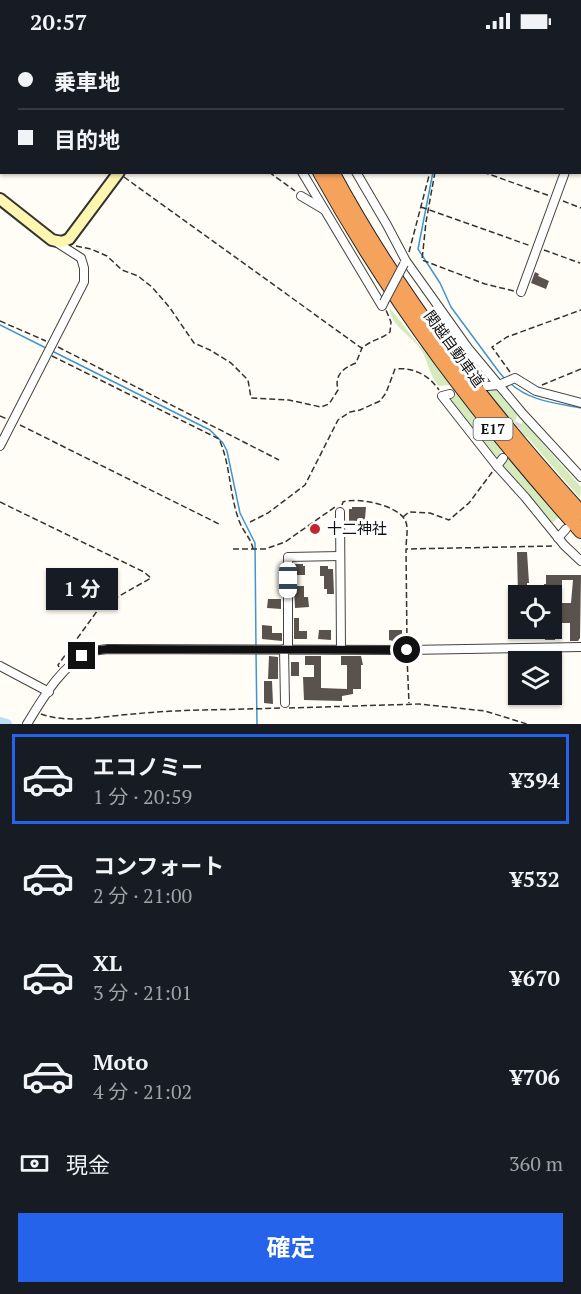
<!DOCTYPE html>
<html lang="ja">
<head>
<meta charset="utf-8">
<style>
  body { margin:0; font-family:"PT Serif","Noto Sans JP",serif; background:#20242c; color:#f1f3f6; height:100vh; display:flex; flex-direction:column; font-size:22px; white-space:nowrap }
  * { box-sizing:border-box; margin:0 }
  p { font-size:20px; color:#9ea1a6 }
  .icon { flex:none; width:33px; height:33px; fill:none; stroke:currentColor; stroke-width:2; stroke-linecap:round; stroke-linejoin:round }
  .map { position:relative; height:682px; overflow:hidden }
  .drawer { display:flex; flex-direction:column; background:#171b24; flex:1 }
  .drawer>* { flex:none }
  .hud { position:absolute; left:0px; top:0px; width:582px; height:132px; box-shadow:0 2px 4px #0004; display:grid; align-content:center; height:132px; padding:0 18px; background:#171b24 }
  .fabs { position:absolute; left:508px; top:543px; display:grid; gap:12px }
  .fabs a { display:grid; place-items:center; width:54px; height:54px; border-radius:0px; background:#171b24; box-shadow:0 2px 4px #0004; font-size:30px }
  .end { position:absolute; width:27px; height:27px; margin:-14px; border:8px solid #111; background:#fff; box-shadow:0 0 0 3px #fff }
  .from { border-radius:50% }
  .bubble { position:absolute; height:42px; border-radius:0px; background:#171b24; box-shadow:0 2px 4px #0004; font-size:20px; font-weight:700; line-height:42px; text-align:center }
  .car { position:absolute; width:18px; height:36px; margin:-18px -9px; border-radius:8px; box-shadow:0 0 4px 2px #0007; background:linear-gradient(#fff 24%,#345 0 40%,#fff 0 76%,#345 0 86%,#fff 0) }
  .hud b { display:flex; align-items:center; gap:21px; height:57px; font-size:22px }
  .hud b+b { border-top:2px solid #363941 }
  .hud i { width:15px; height:15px; background:#f1f3f6 }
  ul { padding:10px 0 0; list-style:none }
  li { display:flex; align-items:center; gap:18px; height:90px; margin:0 12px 9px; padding:0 6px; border:3px solid transparent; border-radius:0px }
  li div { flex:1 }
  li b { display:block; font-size:22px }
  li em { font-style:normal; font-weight:700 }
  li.on { border-color:#2563eb }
  li>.icon { width:54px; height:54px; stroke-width:1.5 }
  .pay { display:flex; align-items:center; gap:15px; height:66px; padding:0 18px; font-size:22px }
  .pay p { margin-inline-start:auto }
  .button { display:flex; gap:12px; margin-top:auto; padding:12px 18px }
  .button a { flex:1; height:69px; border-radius:0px; background:#2563eb; color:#fff; font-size:24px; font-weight:700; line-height:69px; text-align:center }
  .status { display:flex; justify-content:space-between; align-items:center; height:42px; padding:0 30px; background:#171b24; direction:ltr }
  .status svg { height:16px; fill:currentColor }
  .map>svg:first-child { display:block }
  .grass { fill:#d5ebbd }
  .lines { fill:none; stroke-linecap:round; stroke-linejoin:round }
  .stream { stroke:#3f96cf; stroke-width:1.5 }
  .river { stroke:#b9e0f7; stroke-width:10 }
  .building { fill:#5a524d; fill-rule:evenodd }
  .minor-tunnel { stroke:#dbdad3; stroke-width:8; stroke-dasharray:8 4; stroke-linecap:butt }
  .minor-casing { stroke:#444; stroke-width:10 }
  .secondary-casing { stroke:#333; stroke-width:14 }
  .motorway-casing { stroke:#222; stroke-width:16 }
  .path { stroke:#333; stroke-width:1.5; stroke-dasharray:6 3; stroke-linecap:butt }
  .minor { stroke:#fff; stroke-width:8 }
  .secondary { stroke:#fff6b0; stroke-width:10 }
  .motorway { stroke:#f5a25d; stroke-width:14 }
  .minor-bridge-casing { stroke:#444; stroke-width:10; stroke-linecap:butt }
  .minor-bridge { stroke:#fff; stroke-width:8 }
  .route { stroke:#111; stroke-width:8 }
  .poi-dot { fill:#c4262e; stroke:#fff; stroke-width:2 }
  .labels { text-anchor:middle; stroke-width:6; stroke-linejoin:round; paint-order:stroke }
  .shield { fill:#fff; stroke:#585858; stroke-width:1.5 }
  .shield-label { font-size:14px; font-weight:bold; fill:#111 }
  .street-label { font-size:15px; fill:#111; stroke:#fff }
  .poi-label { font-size:15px; fill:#111; stroke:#fff; text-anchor:start }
</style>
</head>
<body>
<div class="status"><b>20:57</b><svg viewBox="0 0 49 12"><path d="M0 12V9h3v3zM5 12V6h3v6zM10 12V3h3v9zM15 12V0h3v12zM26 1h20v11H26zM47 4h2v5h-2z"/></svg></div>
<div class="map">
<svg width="581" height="682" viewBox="0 0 581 682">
  <rect width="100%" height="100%" fill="#fffdf5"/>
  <g class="grass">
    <path d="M390 266 418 302 423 306 450 343 438 344C429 331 427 316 420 306 410 293 389 282 390 266Z"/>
    <path d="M443 283 483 331 482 339H478L439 287Z"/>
    <path d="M497 346 518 372 513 384 483 347Z"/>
    <path d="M457 352 502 408 498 418 491 412 449 358 450 353Z"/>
    <path d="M523 379 581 445 580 456 528 396 518 390Z"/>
    <path d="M506 412 560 474 551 482 501 424Z"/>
  </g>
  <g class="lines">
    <g class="stream">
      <path d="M382 0 384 2"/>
      <path d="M433 130 418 207 440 241 451 265 499 330 506 338"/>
      <path d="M0 283 48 307"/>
      <path d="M52 309 210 388 223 401 227 409 240 471 255 501 256 606"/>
      <path d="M510 341C529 359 556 361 581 366"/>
      <path d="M256 610 257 682"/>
    </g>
    <path class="river" d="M0 680 7 682"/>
  </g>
  <g class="building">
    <path d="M535 230 539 232 538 234 549 239 546 247 531 241Z"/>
    <path d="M352 465H366L365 477H370V485L346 483V479H349V467H352Z"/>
    <path d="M517 510H527L529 541H527V553H518Z"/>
    <path d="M294 522H303V524H305V533H294Z"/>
    <path d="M320 524H328V527H333L334 552H327V547H324V534H320Z"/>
    <path d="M546 533H581L580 596 578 599H570V581H559V592H555V598H545L544 586H552V554H544V542H546ZM562 538H573L571 561H562Z"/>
    <path d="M294 544H304V555H308L309 565 295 566Z"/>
    <path d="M268 557H281V567L267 566Z"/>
    <path d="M294 576H299V589H307V597H294Z"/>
    <path d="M262 583 272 584V591H282V599L262 597Z"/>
    <path d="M319 588H331V598L318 597Z"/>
    <path d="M389 588H402V601L389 598Z"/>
    <path d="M269 614 278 615V637H268Z"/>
    <path d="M305 614H321V646L347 647V623H341V614H361L363 623H361V647H353V652L342 654V659L304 658 303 635H314V623H305Z"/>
    <rect x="291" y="620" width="8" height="14"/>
    <path d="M264 639H272L273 662 264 661Z"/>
  </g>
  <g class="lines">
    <path class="minor-tunnel" d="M512 396 519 381"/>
    <defs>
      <g id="minor">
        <path d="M233 0 234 2"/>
        <path d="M289 0 290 2"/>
        <path d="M580 89 581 88"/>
        <path d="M302 130 382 264 384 260"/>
        <path d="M356 130 387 183 406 219 468 306 523 372 581 435"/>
        <path d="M301 154 323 167"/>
        <path d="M521 250 565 130"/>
        <path d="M487 344 499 343 515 336 536 349 581 361"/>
        <path d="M450 352 442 354 497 424 525 455 564 503 581 519"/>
        <path d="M0 404 84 240V226L81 216 56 200"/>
        <path d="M497 424 503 416"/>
        <path d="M340 470 341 607"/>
        <path d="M558 496 566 487"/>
        <path d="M284 607 285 661"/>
        <path d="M288 607V515L340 514"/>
        <path d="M0 624 49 650"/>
        <path d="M27 682C42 658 61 623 89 611 95 608 101 608 108 607L407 608 581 605"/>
      </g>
      <g id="secondary">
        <path d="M208 2 209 0"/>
        <path d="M0 157 52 198 62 200 69 197 119 130"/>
      </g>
      <g id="motorway">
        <path d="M254 0V2"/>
        <path d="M266 0V2"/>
        <path d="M320 130C393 262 481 377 581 489"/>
        <path d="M332 130C399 255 487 367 581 471"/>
      </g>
    </defs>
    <use href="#minor" class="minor-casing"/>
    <use href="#secondary" class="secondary-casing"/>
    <use href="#motorway" class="motorway-casing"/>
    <g class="path">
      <path d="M90 0 92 2"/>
      <path d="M372 0 375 2"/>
      <path d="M462 0V2"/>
      <path d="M0 46 2 47"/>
      <path d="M580 58H581"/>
      <path d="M580 112H581"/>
      <path d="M269 130 295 149"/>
      <path d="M435 130 426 180 422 218 485 242 514 249"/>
      <path d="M483 130 550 154"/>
      <path d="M124 135 360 305 362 306C371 298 382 297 390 290L391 280 386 268"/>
      <path d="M563 159 581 166"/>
      <path d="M421 165 531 204"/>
      <path d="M76 204 91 207 107 214 122 228 138 234 152 245 170 266 194 301 210 308 231 321 248 338 251 356 289 358 321 365 329 362 338 348C334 332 344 326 356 321L362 306"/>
      <path d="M544 208 580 221"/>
      <path d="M409 210 430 130"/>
      <path d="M0 279 46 299"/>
      <path d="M58 305 279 418"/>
      <path d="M52 314 219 397C231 423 229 454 240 481 244 491 251 496 253 507"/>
      <path d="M510 330 492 305 507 295 581 268"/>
      <path d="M542 343 581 327"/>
      <path d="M0 374 7 377"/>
      <path d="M20 383 219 482"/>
      <path d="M0 460 144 530 151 536 100 565 58 623 59 625"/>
      <path d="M342 463 343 460C358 455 397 463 405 478 409 485 406 498 406 506"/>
      <path d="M403 475 409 470 430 471 449 478 469 461 493 429"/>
      <path d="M250 480 268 471 305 443 338 378 350 370 360 368 380 359 386 351 395 327C413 325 429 333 439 348"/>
      <path d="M233 507H265L285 500 335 465"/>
      <path d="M407 601 406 507 555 504"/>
      <path d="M407 615 409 661"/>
      <path d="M289 666 419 662 485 669 527 682"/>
      <path d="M41 672C67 682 106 674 133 672 182 667 232 668 281 666"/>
    </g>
    <use href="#minor" class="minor"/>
    <use href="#secondary" class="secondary"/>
    <use href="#motorway" class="motorway"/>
    <defs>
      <path id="minor-bridge" d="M384 260 404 222"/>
    </defs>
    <use href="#minor-bridge" class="minor-bridge-casing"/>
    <use href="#minor-bridge" class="minor-bridge"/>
  </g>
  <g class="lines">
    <path class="route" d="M82 614 92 609 108 607 407 608"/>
  </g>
  <circle class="poi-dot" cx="315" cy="487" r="6"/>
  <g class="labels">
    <rect class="shield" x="473.5" y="376" width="39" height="22" rx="4.5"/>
    <g class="shield-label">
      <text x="493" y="392">E17</text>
    </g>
    <g class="street-label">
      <text transform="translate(454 307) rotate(54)" y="5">関越自動車道</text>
    </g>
    <g class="poi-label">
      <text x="327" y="492">十二神社</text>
    </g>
  </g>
</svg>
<div class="fabs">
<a><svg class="icon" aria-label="locate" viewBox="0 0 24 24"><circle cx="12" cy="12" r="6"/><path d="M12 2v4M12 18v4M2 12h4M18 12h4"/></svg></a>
<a><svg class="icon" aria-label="layers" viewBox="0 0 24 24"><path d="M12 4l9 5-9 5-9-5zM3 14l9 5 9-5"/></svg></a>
</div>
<i class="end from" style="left:407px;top:608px"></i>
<i class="end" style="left:82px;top:614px"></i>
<div class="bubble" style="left:46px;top:526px;width:72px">1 分</div>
<i class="car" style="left:288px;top:538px;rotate:180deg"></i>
<div class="hud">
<b><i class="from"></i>乗車地</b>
<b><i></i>目的地</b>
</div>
</div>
<section class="drawer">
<ul>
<li class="on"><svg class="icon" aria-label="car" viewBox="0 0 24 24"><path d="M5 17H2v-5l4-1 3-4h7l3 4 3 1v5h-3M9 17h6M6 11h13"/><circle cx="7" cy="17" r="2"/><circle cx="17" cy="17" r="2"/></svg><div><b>エコノミー</b><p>1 分 · 20:59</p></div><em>¥394</em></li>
<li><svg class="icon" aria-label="car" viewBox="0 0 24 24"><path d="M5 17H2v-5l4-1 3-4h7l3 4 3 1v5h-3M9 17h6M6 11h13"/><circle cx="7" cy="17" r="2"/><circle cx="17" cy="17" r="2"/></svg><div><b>コンフォート</b><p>2 分 · 21:00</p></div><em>¥532</em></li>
<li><svg class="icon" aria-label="car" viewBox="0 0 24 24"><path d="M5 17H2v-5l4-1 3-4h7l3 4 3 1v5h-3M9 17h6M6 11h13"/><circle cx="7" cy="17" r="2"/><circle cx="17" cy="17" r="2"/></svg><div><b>XL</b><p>3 分 · 21:01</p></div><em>¥670</em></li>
<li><svg class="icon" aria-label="car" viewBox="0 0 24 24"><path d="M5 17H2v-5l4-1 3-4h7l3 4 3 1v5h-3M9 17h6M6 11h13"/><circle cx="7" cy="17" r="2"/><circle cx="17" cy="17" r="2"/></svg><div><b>Moto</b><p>4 分 · 21:02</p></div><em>¥706</em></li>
</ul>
<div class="pay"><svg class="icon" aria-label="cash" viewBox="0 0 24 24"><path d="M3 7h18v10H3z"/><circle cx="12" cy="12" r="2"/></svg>現金<p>360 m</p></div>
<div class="button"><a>確定</a></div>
</section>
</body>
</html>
